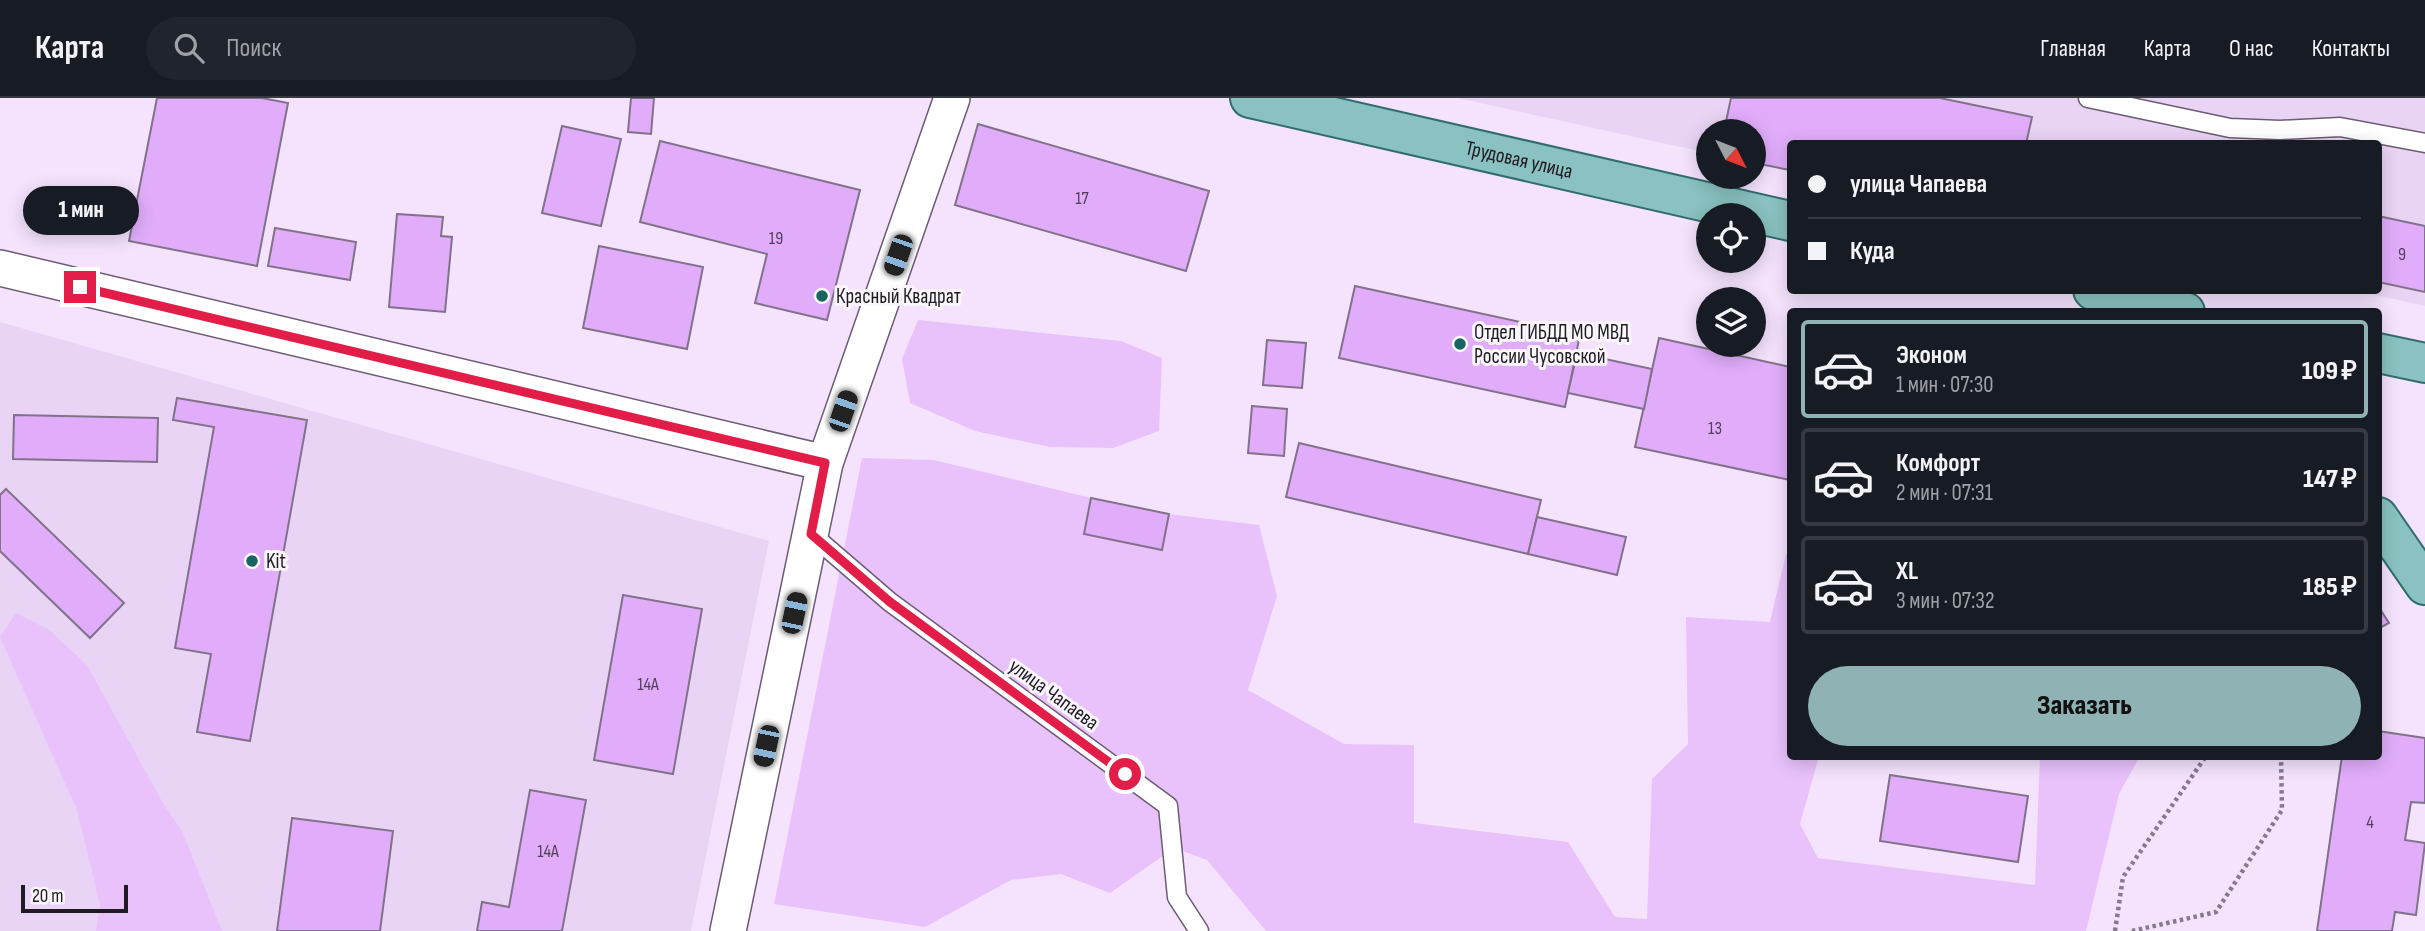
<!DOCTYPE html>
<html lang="ru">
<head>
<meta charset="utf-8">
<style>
  body { margin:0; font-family:"Sofia Sans Condensed",sans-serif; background:#20242c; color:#f1f3f6; height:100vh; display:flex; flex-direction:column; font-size:26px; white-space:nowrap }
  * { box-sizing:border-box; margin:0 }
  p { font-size:23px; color:#9ea1a6 }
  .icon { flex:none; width:38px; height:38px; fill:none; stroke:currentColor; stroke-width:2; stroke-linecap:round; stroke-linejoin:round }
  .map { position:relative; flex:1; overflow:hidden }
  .panel { position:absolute; left:1787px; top:210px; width:595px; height:452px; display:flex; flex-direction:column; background:#171b24; border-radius:7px; box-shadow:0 4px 18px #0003 }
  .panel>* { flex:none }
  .hud { position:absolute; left:1787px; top:42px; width:595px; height:154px; border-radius:7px; box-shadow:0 4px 18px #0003; display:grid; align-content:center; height:154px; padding:0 21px; background:#171b24 }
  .needle { width:46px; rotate:132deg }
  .buttons { position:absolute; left:1696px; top:21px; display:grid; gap:14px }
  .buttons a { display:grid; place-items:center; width:70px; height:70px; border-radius:50%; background:#171b24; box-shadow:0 4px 18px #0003; font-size:35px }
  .scale { position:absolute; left:21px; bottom:18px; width:107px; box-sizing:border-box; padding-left:7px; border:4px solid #201a23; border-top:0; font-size:19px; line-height:24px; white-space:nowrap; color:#201a23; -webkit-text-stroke:5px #faf6fb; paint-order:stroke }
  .end { position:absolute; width:32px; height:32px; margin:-16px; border:9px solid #e11d48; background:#fff; box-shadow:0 0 0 4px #fff }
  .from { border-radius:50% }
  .bubble { position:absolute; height:49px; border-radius:24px; background:#171b24; box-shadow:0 4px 18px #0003; font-size:23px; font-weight:800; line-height:49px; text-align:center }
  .car { position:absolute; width:21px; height:42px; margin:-21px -10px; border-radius:9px; box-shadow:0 0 5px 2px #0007; background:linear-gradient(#222 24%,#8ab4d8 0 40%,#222 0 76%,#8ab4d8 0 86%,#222 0) }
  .hud b { display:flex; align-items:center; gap:24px; height:66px; font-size:26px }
  .hud b+b { border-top:2px solid #363941 }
  .hud i { width:18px; height:18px; background:#f1f3f6 }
  ul { padding:12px 0 0; list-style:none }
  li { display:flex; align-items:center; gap:21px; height:98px; margin:0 14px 10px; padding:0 7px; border:4px solid #363941; border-radius:7px }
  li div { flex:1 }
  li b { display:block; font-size:26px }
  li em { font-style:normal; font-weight:800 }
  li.on { border-color:#8fb3b4 }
  li>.icon { width:63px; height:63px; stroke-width:1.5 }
  .action { display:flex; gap:14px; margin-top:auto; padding:14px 21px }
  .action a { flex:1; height:80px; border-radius:42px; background:#8fb3b4; color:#111; font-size:28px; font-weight:800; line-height:80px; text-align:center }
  header { display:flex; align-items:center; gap:42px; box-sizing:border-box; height:98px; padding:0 35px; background:#171b24; border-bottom:2px solid #363941 }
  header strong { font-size:33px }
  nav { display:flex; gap:38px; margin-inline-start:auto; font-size:24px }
  .search { width:490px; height:63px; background:#20242c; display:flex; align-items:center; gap:18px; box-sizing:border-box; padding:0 24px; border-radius:38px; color:#9ea1a6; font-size:26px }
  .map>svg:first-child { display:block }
  .built { fill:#ead4f5 }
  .green { fill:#e9c2fc }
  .building { fill:#e1adfb; stroke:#817289; stroke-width:2 }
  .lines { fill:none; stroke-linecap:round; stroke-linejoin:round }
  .service-casing { stroke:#6b5c73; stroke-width:21 }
  .minor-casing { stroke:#6b5c73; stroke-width:38 }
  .primary-casing { stroke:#326d6e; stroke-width:42 }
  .path { stroke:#867a8c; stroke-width:4.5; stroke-dasharray:3.5 3.5; stroke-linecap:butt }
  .service { stroke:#fff; stroke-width:18 }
  .minor { stroke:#fff; stroke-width:35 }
  .primary { stroke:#89c2c0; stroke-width:38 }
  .route { stroke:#e11d48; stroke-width:9 }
  .poi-dot { fill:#176563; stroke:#faf6fb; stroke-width:2.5 }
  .labels { text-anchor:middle; stroke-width:6; stroke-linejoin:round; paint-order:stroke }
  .number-label { font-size:18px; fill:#503f59 }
  .street-label { font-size:21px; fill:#201a23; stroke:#faf6fb }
  .poi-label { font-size:21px; fill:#201a23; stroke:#faf6fb; text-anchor:start }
</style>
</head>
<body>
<header>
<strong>Карта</strong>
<div class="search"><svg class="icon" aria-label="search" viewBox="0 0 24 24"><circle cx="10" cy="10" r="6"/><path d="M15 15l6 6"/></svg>Поиск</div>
<nav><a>Главная</a><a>Карта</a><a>О нас</a><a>Контакты</a></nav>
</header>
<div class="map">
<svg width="2425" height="833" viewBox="0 0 2425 833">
  <rect width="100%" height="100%" fill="#f5e3fe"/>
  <g class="built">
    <path d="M1457 0H2425V208L2358 193 2378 192V46H1790V72L1754 65V33H1708V55Z"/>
    <path d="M0 224 769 443 691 833H0Z"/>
  </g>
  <g class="green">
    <path d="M918 222 1121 243 1162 260 1159 333 1113 350 1050 349 975 333 910 305 902 261Z"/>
    <path d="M862 360 934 362 1091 400 1084 436 1161 452 1169 416 1259 427 1277 498 1248 592 1344 646 1414 647V725L1568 744 1615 819 1647 821 1652 681 1688 646 1686 519 1770 524 1786 456H1790V658H1819L1800 726 1818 760 2035 787 2040 658H2140L2119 696 2086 833H1266L1207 762 1174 750 1110 795 1061 776 1011 782 925 829 774 806Z"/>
    <path d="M16 515 49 532 87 567 164 707 182 733 222 833H96L100 807 77 712 0 539Z"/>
  </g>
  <g class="building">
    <path d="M157 0H262L288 5 257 168 129 143Z"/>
    <path d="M631 0H654L651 36 628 34Z"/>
    <path d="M1731 0H1940L2032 19 2026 46H1790V72L1754 65V33H1724Z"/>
    <path d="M978 26 1209 93 1186 173 955 107Z"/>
    <path d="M562 28 621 41 601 128 542 115Z"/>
    <path d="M660 43 860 92 827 222 755 205 767 156 640 124Z"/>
    <path d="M397 116 443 119 441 138 452 139 445 214 389 209Z"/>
    <path d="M2378 118 2425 128V194L2378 184Z"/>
    <path d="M275 130 356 144 350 182 268 168Z"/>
    <path d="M599 148 703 169 687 251 583 230Z"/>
    <path d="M1355 188 1580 237 1565 309 1339 260Z"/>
    <path d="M1659 240 1790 269V382L1635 349Z"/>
    <path d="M1267 242 1306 245 1302 290 1263 287Z"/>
    <path d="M1577 255 1652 271 1644 311 1568 295Z"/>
    <path d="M177 300 307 322 250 643 197 634 211 556 175 550 214 329 173 322Z"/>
    <path d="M1252 308 1287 311 1284 358 1248 355Z"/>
    <path d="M14 317 158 320 157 364 13 361Z"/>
    <path d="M1299 345 1541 402 1528 456 1286 399Z"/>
    <path d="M6 391 124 505 90 540 0 453V397Z"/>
    <path d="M1091 400 1169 416 1162 452 1084 436Z"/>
    <path d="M1537 419 1626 439 1617 477 1528 456Z"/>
    <path d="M623 497 702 511 673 676 594 662Z"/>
    <path d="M2378 508 2389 525 2378 531Z"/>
    <path d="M2378 633 2425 640V705L2411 704 2405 742 2425 745 2416 817 2395 814 2392 833H2317L2342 658H2378Z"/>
    <path d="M1890 677 2028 698 2018 764 1880 743Z"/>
    <path d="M530 692 586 702 562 833H477L482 804 509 809Z"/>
    <path d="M292 720 393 733 380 833H277Z"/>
  </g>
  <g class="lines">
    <defs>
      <g id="service">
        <path d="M2088 0 2230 30 2280 32 2340 29 2425 45"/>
        <path d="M811 436 890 504 1168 708 1177 799 1199 833"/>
      </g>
      <g id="minor">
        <path d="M0 170 825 365"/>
        <path d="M728 833 825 365 952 0"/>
      </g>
      <g id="primary">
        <path id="s1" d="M1250 0 1790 123"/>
        <path d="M2093 192 2185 214"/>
        <path d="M2378 255 2425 265"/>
        <path d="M2378 419 2425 487"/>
      </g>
    </defs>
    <use href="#service" class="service-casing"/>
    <use href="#minor" class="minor-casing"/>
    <use href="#primary" class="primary-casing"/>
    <g class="path">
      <path d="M2115 833 2123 779 2206 658"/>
      <path d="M2132 833 2216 814 2282 712 2281 658"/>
    </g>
    <use href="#service" class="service"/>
    <use href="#minor" class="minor"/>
    <use href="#primary" class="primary"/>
  </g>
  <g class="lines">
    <path class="route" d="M80 189 825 365 811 436 890 504 1125 676"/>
  </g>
  <g class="poi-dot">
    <circle cx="822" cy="198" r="7"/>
    <circle cx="1460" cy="246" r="7"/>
    <circle cx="252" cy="463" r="7"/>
  </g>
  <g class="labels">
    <g class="number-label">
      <text x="1082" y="106">17</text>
      <text x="776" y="146">19</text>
      <text x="2402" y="162">9</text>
      <text x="1715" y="336">13</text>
      <text x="648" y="592">14А</text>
      <text x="2370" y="730">4</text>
      <text x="548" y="759">14А</text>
    </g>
    <g class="street-label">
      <text dy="7" stroke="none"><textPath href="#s1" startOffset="276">Трудовая улица</textPath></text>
      <text transform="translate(1054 596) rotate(36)" y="7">улица Чапаева</text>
    </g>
    <g class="poi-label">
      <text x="836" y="205">Красный Квадрат</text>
      <text x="1474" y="241">Отдел ГИБДД МО МВД<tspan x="1474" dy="24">России Чусовской</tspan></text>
      <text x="266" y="470">Kit</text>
    </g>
  </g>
</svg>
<div class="buttons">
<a><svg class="needle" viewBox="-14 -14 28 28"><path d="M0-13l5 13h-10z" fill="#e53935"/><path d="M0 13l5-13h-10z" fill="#9ea1a6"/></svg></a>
<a><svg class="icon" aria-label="locate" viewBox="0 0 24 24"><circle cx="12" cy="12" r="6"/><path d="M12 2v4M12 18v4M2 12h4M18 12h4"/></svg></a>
<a><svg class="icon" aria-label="layers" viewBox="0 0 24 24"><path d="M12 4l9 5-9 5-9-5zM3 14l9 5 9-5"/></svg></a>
</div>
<div class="scale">20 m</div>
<i class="end from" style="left:1125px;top:676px"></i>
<i class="end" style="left:80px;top:189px"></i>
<div class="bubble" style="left:23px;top:88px;width:116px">1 мин</div>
<i class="car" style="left:898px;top:157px;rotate:199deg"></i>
<i class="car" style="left:843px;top:313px;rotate:19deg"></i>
<i class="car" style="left:794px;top:515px;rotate:12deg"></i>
<i class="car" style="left:766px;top:648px;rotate:192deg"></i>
<div class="hud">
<b><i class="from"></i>улица Чапаева</b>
<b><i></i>Куда</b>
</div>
<section class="panel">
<ul>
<li class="on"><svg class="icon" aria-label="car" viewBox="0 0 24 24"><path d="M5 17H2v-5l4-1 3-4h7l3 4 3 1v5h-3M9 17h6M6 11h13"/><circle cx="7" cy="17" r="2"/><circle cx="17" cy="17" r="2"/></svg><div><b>Эконом</b><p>1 мин · 07:30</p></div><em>109 ₽</em></li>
<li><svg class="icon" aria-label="car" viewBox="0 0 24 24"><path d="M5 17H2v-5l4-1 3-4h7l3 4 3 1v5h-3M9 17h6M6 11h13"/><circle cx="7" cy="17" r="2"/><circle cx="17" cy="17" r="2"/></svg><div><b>Комфорт</b><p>2 мин · 07:31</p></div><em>147 ₽</em></li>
<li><svg class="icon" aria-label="car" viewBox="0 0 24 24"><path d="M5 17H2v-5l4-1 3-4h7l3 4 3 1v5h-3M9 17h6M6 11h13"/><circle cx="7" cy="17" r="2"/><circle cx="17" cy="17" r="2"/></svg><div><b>XL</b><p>3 мин · 07:32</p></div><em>185 ₽</em></li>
</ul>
<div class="action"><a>Заказать</a></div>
</section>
</div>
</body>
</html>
